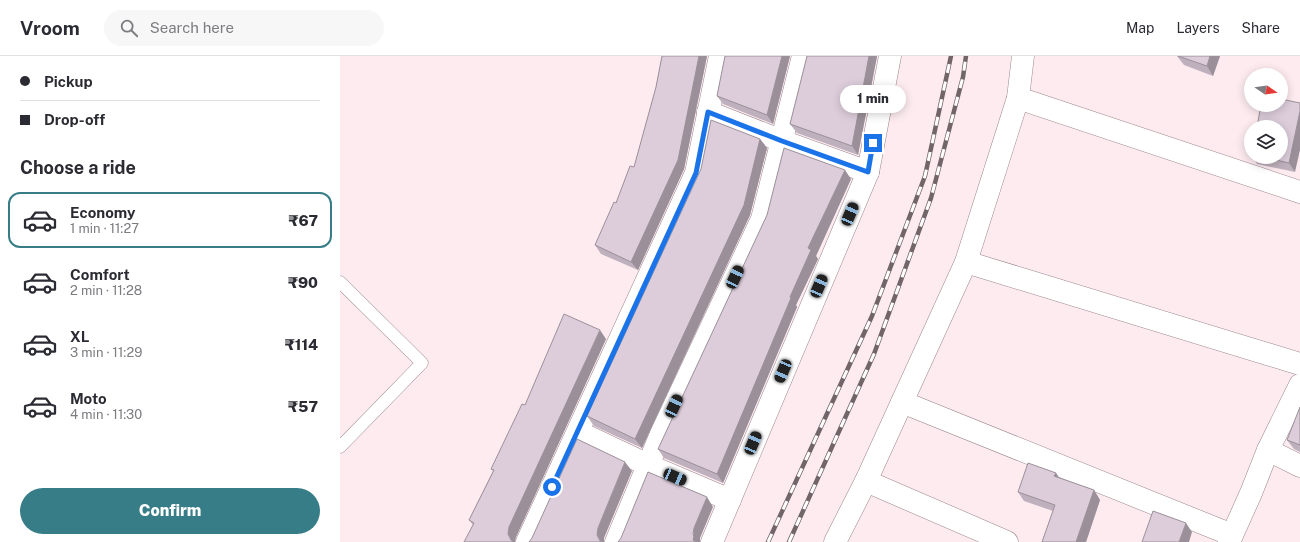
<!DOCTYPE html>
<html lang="en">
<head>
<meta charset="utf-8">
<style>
  body { margin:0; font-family:"Public Sans",sans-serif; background:#f7f7f7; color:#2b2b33; height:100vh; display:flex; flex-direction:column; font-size:15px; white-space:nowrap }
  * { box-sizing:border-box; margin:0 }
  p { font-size:13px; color:#7c7c81 }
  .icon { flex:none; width:22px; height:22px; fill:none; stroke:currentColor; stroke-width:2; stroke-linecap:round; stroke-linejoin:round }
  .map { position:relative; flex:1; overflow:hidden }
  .sheet { display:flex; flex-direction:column; background:#fff; width:340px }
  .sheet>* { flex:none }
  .banner { display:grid; align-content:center; height:88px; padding:0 20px; background:#fff }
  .needle { width:26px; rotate:103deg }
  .buttons { position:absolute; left:904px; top:12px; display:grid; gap:8px }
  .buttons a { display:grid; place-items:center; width:44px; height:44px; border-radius:50%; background:#fff; box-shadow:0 2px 10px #0003; font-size:20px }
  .end { position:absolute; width:18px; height:18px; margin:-9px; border:5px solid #1a73e8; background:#fff; box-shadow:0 0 0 2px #fff }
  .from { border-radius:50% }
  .bubble { position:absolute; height:28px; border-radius:14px; background:#fff; box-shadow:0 2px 10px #0003; font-size:13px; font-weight:800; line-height:28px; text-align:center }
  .car { position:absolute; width:12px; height:24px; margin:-12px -6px; border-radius:5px; box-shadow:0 0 3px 1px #0007; background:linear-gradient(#222 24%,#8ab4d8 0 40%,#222 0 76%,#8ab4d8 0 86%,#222 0) }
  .banner b { display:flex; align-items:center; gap:14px; height:38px; font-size:15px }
  .banner b+b { border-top:1px solid #e1e1e2 }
  .banner i { width:10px; height:10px; background:#2b2b33 }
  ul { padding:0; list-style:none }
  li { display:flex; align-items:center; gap:12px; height:56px; margin:0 8px 6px; padding:0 12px; border:2px solid transparent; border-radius:12px }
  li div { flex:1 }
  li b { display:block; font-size:15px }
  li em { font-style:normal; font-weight:800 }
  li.active { border-color:#367d88 }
  li>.icon { width:36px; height:36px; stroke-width:1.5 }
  h2 { padding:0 20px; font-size:18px; line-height:48px }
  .button { display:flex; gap:8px; margin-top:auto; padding:8px 20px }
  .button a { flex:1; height:46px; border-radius:24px; background:#367d88; color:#fff; font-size:16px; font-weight:800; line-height:46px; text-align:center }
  header { display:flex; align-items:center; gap:24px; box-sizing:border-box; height:56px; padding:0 20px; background:#fff; border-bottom:1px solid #e1e1e2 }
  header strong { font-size:19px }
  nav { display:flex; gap:22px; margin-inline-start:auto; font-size:14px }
  .search { width:280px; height:36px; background:#f7f7f7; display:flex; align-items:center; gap:10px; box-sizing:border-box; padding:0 14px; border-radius:22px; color:#7c7c81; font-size:15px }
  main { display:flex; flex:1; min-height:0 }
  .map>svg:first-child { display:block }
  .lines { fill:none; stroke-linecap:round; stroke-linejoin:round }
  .service-casing { stroke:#9c878d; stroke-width:13 }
  .minor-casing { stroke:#9c878d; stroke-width:23 }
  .service { stroke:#fff; stroke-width:12 }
  .minor { stroke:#fff; stroke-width:22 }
  .rail-casing { stroke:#716569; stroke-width:4.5 }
  .rail { stroke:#fefefe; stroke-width:3; stroke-dasharray:9; stroke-linecap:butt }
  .wall { fill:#beb0bc }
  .shaded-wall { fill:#9b9099 }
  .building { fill:#ddcddb; stroke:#9b9099 }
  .route { stroke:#1a73e8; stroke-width:5 }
</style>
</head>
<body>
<header>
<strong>Vroom</strong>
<div class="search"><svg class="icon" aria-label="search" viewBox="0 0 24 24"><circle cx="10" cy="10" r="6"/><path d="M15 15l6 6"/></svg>Search here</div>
<nav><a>Map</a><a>Layers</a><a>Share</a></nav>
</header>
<main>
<section class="sheet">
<div class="banner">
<b><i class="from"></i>Pickup</b>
<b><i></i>Drop-off</b>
</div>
<h2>Choose a ride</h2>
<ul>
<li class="active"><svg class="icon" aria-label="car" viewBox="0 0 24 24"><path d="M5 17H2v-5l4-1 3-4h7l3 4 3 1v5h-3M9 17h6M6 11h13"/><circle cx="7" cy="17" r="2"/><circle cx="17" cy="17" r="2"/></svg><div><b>Economy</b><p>1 min · 11:27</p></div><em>₹67</em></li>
<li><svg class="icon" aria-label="car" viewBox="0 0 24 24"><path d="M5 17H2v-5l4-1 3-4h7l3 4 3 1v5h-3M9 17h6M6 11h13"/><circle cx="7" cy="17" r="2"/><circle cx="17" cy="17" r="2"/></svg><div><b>Comfort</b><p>2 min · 11:28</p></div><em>₹90</em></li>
<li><svg class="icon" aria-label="car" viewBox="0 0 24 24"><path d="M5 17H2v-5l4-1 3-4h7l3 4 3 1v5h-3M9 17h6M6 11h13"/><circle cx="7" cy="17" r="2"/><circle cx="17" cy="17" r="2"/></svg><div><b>XL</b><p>3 min · 11:29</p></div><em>₹114</em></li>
<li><svg class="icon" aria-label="car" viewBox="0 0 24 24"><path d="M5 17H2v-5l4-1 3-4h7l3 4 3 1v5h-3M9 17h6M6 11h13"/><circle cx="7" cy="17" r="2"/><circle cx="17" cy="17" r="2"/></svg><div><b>Moto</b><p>4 min · 11:30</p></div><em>₹57</em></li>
</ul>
<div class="button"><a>Confirm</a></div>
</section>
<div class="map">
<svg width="960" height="486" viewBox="0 0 960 486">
  <rect width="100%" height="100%" fill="#fdebf0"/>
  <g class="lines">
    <defs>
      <path id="service" d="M0 226 82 307 0 391"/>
      <g id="minor">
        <path d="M678 42 960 136"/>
        <path d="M368 56 442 85 528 116"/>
        <path d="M626 206 960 308"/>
        <path d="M562 346 892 479"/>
        <path d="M238 376 308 409 390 444"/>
        <path d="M928 394 960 410"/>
        <path d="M526 425 667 486"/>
        <path d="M187 486 356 117 380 0"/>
        <path d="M276 486 321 378 422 163 463 0"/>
        <path d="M372 486 528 116 550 0"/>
        <path d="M495 486 526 425 626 206 678 42 683 0"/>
        <path d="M889 486 911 437 928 394 960 329"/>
      </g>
    </defs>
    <use href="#service" class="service-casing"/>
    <use href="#minor" class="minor-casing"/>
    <use href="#service" class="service"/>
    <use href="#minor" class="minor"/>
    <defs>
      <g id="rail">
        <path d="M428 486 532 260 585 120 611 0"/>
        <path d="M449 486 534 298 591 142 623 21 626 0"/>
      </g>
    </defs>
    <use href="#rail" class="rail-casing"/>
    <use href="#rail" class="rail"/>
  </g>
  <g class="wall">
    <path d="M322 0H367L344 113 298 214 261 198 255 189 294 111 316 31Z"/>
    <path d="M385 0H450L433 68 383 48 377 40Z"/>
    <path d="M467 0H537L518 99 457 77 450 68Z"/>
    <path d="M837 0H880L873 20 844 9Z"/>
    <path d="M921 49 955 116 917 108 913 101H941Z"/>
    <path d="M420 83 427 92 410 159 302 392 254 370 247 360Z"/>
    <path d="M511 123 476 200 478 203 456 249 457 251 383 427 324 402 318 393Z"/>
    <path d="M266 283 176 481 133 469 129 464 153 415 151 413Z"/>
    <path d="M960 351V396L954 393 947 384Z"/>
    <path d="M716 417 719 422 754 434 760 444 746 486H702L713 455 684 445 678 436Z"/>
  </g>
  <g class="shaded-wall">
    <path d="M359 0H367L344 113 298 214 291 206Z"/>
    <path d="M442 0H450L433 68 427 59Z"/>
    <path d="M529 0H537L518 99 512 90Z"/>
    <path d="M870 0H880L873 20 867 10Z"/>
    <path d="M960 55V94L955 116 949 107Z"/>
    <path d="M420 83 427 92 410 159 302 392 295 383Z"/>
    <path d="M505 114 511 123 476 200 478 203 456 249 457 251 383 427 377 418 450 241 468 192Z"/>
    <path d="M260 274 266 283 176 481 175 486H172L168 478 169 471Z"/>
    <path d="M285 406 292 415 264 482V486H261L257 479 258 472Z"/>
    <path d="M716 417 722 426 714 420Z"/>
    <path d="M754 434 760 444 746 486H736Z"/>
    <path d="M367 441 373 451 360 482V486H354L353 484 354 472Z"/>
    <path d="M846 467 852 476 849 486H839Z"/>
  </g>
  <g class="building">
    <path d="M322 0H359L338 104 291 206 255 189 274 146 276 147 290 110 294 111 316 31Z"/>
    <path d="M385 0H442L427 59 377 40Z"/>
    <path d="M467 0H529L512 90 450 68Z"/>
    <path d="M838 0H870L867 10Z"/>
    <path d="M941 43 960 47V55L949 107 923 101H941V71H917L921 49H941Z"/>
    <path d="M371 64 420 83 404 149 295 383 247 360 361 113Z"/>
    <path d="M444 92 505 114 468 192 471 194 450 241 451 242 377 418 318 393 427 159Z"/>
    <path d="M224 258 260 274 169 471 168 478 171 484 173 486H124L134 467 129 464 154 414 151 413 182 348 185 349Z"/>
    <path d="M960 351V389L947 384Z"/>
    <path d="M237 383 285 406 258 472 257 479 260 485 262 486H189L192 482Z"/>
    <path d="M688 407 716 417 714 420 754 434 736 486H702L715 449 678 436Z"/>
    <path d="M308 416 367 441 354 472 353 478 354 481 353 484 356 486H278L281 482Z"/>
    <path d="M813 455 846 467 839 486H802Z"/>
  </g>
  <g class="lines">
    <path class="route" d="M212 431 356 117 368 56 442 85 528 116 533 87"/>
  </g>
</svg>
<div class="buttons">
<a><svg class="needle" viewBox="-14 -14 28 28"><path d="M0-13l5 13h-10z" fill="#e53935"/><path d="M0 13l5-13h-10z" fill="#7c7c81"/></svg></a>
<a><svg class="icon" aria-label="layers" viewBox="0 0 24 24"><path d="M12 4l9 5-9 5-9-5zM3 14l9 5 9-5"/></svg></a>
</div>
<i class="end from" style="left:212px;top:431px"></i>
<i class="end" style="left:533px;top:87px"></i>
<div class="bubble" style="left:500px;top:29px;width:66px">1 min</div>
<i class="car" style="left:510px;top:158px;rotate:23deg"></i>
<i class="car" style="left:395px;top:221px;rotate:25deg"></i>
<i class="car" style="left:479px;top:230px;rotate:23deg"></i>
<i class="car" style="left:443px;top:315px;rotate:203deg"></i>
<i class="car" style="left:334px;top:350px;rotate:25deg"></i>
<i class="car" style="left:413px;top:387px;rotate:23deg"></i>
<i class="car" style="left:335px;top:421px;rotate:113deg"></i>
</div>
</main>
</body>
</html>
